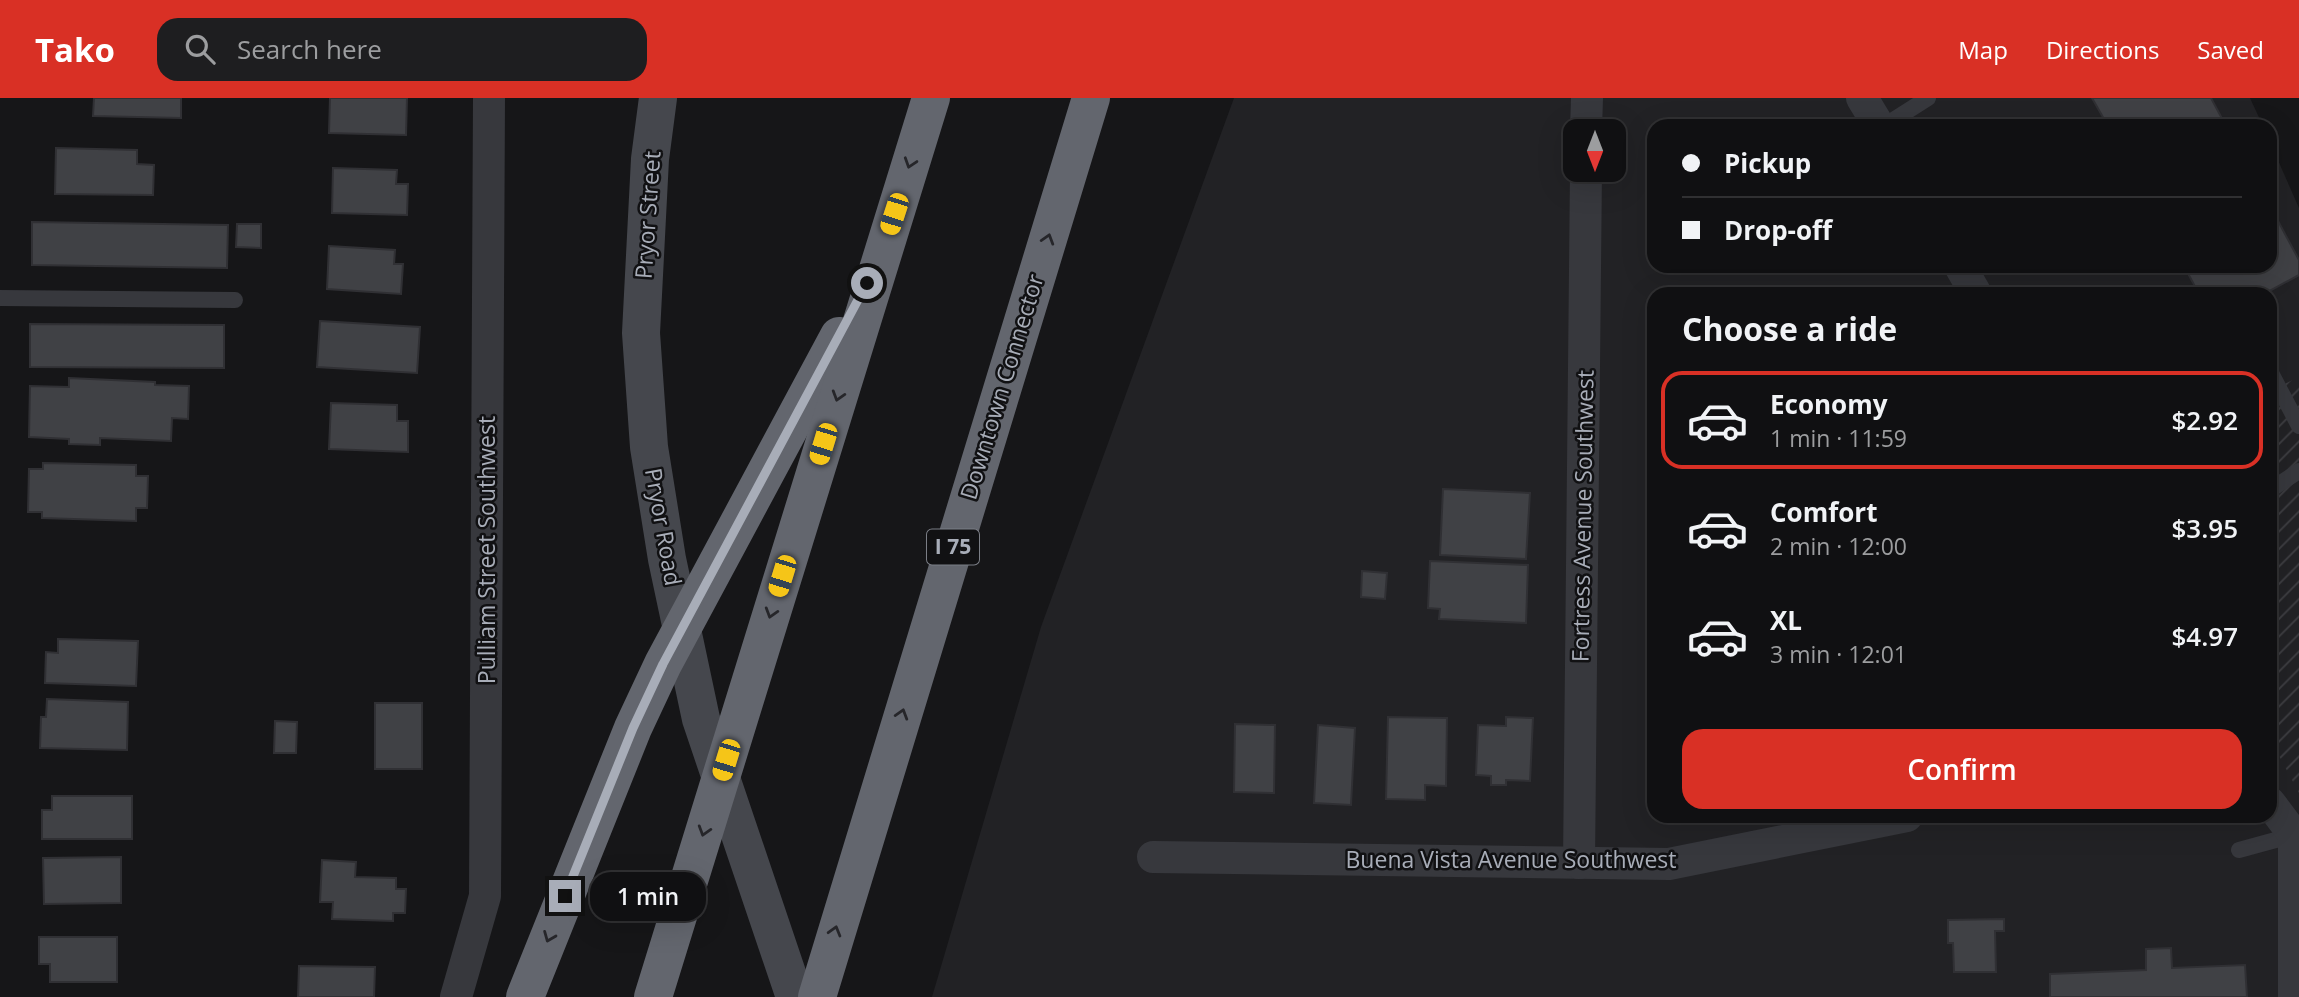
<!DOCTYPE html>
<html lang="en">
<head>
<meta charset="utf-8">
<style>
  body { margin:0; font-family:"Open Sans",sans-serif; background:#1e1e20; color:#f1f3f6; height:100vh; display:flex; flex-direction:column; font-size:26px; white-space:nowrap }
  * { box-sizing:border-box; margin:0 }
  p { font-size:23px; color:#9c9d9f }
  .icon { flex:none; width:38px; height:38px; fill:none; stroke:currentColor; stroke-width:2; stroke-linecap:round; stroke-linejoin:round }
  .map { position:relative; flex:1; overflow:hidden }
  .sheet { position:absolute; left:1647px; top:189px; width:630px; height:536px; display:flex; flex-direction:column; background:#101012; border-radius:21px; box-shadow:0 7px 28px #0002,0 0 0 2px #303032 }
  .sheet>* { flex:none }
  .guide { position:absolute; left:1647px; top:21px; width:630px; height:154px; border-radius:21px; box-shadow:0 7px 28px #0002,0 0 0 2px #303032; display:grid; align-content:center; height:154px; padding:0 35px; background:#101012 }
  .needle { width:46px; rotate:180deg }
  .controls { position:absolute; left:1563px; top:21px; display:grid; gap:14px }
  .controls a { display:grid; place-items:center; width:63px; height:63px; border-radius:14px; background:#101012; box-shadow:0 7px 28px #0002,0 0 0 2px #303032; font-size:35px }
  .end { position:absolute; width:32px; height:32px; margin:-16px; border:9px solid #a8adb8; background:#111; box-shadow:0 0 0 4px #111 }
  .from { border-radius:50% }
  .bubble { position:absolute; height:49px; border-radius:21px; background:#101012; box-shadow:0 7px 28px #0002,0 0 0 2px #303032; font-size:23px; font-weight:600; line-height:49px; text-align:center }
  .car { position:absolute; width:21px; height:42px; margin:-21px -10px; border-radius:9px; box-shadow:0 0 5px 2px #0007; background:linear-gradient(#f5c518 24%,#345 0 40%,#f5c518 0 76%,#345 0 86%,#f5c518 0) }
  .guide b { display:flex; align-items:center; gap:24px; height:66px; font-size:26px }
  .guide b+b { border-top:2px solid #303032 }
  .guide i { width:18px; height:18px; background:#f1f3f6 }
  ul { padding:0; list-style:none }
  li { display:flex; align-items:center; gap:21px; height:98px; margin:0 14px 10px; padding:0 21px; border:4px solid transparent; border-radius:21px }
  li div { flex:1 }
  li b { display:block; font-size:26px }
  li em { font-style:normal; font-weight:600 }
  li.active { border-color:#d93025 }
  li>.icon { width:63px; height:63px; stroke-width:1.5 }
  h2 { padding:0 35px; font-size:32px; line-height:84px }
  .action { display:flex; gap:14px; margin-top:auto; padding:14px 35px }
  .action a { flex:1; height:80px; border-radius:21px; background:#d93025; color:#fff; font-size:28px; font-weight:600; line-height:80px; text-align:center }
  header { display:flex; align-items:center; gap:42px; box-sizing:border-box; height:98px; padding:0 35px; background:#d93025; color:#fff }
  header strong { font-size:33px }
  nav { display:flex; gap:38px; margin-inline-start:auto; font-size:24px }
  .search { width:490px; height:63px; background:#1e1e20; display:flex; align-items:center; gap:18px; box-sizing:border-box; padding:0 24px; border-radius:21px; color:#9c9d9f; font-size:26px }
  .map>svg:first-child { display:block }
  .built { fill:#222225; fill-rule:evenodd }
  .industrial { fill:url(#industrial-furrows) }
  .building { fill:#404145; stroke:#303034; stroke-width:2 }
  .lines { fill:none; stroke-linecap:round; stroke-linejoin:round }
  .service { stroke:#37383d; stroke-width:16 }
  .minor { stroke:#37383d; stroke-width:32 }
  .secondary { stroke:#45474d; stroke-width:38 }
  .motorway { stroke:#63666e; stroke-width:38 }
  .oneway { stroke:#26262a }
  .route { stroke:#a8adb8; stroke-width:9 }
  .labels { text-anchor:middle; stroke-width:5; stroke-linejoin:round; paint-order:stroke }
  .shield { fill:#111113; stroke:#7b7e86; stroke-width:2 }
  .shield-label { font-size:21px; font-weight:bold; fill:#a8adb8 }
  .street-label { font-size:23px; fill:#a8adb8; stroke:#111113 }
</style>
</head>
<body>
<header>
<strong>Tako</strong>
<div class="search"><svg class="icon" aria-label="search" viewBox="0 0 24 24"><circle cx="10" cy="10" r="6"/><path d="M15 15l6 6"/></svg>Search here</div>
<nav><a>Map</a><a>Directions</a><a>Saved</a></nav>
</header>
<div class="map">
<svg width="2299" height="899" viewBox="0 0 2299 899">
  <defs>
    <pattern id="industrial-furrows" width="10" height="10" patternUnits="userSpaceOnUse" patternTransform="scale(1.75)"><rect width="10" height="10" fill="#222225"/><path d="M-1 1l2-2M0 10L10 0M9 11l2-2" fill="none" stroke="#3f3f43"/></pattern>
  </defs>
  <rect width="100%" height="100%" fill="#161618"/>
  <path class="built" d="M1234 0H2250L2263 28H1654V168H2270V44L2299 110V899H932L1041 529ZM1575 33H1614V72H1575ZM1654 196H2270V718H1654Z"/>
  <path class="industrial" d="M2299 279V695L2270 641V293Z"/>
  <g class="building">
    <path d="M94 0H181V20L93 18Z"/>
    <path d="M330 0H407L406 37 329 35Z"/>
    <path d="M2092 0H2211L2226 28H2108Z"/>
    <path d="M56 50 137 52V66L154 67 153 97 55 96Z"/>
    <path d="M333 70 397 72 396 86H408L407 117 332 115Z"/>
    <path d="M2270 108 2299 162V177L2264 196H2199L2184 168H2270Z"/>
    <path d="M32 124 228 127 227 170 32 167Z"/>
    <path d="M237 126H261V150L236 149Z"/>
    <path d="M329 148 395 152 394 166H403L401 196 327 191Z"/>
    <path d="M320 223 420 229 417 275 317 269Z"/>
    <path d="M30 226 224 227V270L30 269Z"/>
    <path d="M69 280 155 284V287L189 288 188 321 172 320 171 343 100 340V347L69 346V341L29 339 30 288 69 289Z"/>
    <path d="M331 305 397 307V323H408V354L329 351Z"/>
    <path d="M43 365 136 367V378H148L147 410H136V423L42 420V414H28L29 371H43Z"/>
    <path d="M1443 391 1530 395 1526 461 1440 457Z"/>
    <path d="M1654 426V486H1653L1647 427Z"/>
    <path d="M1430 463 1528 467 1526 525 1439 521 1440 511 1428 510Z"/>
    <path d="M1362 473 1387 475 1385 501 1361 499Z"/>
    <path d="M1652 491H1654V538H1651Z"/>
    <path d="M58 541 138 543 136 588 45 585 46 554 58 555Z"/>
    <path d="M47 601 128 604 127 652 40 650 41 619H46Z"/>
    <rect x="375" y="605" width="47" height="66"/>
    <path d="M1388 619 1447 620 1446 688 1425 687V702L1386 701Z"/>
    <path d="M1506 619 1533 620 1530 683 1506 682V687H1491V678L1476 677 1478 627 1506 628Z"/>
    <path d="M275 623 297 624 296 655H274Z"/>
    <path d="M1235 626 1275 627 1274 695 1234 694Z"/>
    <path d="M1318 627 1355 630 1351 707 1314 705Z"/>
    <path d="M1650 655H1654V703H1653Z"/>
    <path d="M52 698H132V741H42V712H52Z"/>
    <path d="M121 759V805L44 806 43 760Z"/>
    <path d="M322 762 356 764 355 779 396 780V791H406L405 815H393V823L332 821 333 804H320Z"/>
    <path d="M2004 821V833H1995L1996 874H1954L1953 845H1948V822Z"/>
    <path d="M39 839H117V884H50V866H39Z"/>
    <path d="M2171 850 2172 870 2245 867 2247 899H2050V876L2146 872V851Z"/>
    <path d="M299 868 375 869 374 899H298Z"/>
  </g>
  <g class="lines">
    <g class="service">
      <path d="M1884 28 1928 0"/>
      <path d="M0 200 235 202"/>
      <path d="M2270 273 2299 328"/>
      <path d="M2270 392 2299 373"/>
      <path d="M2239 752 2294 737"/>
    </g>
    <g class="minor">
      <path d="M1862 0 1879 28"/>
      <path d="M1586 33 1587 0"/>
      <path d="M1960 168 1976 196"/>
      <path d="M2270 705 2294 737V899"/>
      <path d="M1153 759 1669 766 1907 718"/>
      <path d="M1579 765 1586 72"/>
      <path d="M456 899 485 798 489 0"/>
    </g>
    <path class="secondary" d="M658 0 650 61 641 235 649 349 667 461 701 621 795 899"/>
    <g class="motorway">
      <path d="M525 899 633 630 663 566 839 238"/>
      <path d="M653 899 931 0"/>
      <path d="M817 899 1091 0"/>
    </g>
  </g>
  <defs><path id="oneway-chevron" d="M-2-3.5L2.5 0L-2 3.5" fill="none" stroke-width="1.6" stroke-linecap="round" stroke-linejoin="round" transform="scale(1.75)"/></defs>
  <g class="oneway">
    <use href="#oneway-chevron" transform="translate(910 65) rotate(108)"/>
    <use href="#oneway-chevron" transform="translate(1048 141) rotate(-73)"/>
    <use href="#oneway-chevron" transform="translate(838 298) rotate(107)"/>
    <use href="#oneway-chevron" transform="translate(771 515) rotate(107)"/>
    <use href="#oneway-chevron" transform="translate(902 616) rotate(-73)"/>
    <use href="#oneway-chevron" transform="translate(704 733) rotate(107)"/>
    <use href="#oneway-chevron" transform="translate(835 833) rotate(-74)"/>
    <use href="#oneway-chevron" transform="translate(549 839) rotate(112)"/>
  </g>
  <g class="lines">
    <path class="route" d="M565 798 633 630 663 566 867 185"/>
  </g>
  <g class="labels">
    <rect class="shield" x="927" y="431.5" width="52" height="35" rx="5"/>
    <g class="shield-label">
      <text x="953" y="456">I 75</text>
    </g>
    <g class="street-label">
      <text transform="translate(648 117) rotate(-86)" y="8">Pryor Street</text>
      <text transform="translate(1002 289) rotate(-73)" y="8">Downtown Connector</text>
      <text transform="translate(1583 418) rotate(-89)" y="8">Fortress Avenue Southwest</text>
      <text transform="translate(663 429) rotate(80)" y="8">Pryor Road</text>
      <text transform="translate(487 452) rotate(-90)" y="8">Pulliam Street Southwest</text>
      <text x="1511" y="770">Buena Vista Avenue Southwest</text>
    </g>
  </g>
</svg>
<div class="controls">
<a><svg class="needle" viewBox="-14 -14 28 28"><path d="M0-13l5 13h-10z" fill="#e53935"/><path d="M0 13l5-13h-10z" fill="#9c9d9f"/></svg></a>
</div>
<i class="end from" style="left:867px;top:185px"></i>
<i class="end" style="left:565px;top:798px"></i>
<div class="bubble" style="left:590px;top:774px;width:116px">1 min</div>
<i class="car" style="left:894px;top:116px;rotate:198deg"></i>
<i class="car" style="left:823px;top:346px;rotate:197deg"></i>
<i class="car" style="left:782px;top:478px;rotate:197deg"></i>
<i class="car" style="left:726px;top:662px;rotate:197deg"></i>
<div class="guide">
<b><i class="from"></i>Pickup</b>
<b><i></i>Drop-off</b>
</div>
<section class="sheet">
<h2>Choose a ride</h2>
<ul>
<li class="active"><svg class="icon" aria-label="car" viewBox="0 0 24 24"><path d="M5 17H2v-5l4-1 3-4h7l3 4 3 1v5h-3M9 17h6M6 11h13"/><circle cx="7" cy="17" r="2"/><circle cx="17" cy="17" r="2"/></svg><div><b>Economy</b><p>1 min · 11:59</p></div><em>$2.92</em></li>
<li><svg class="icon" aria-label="car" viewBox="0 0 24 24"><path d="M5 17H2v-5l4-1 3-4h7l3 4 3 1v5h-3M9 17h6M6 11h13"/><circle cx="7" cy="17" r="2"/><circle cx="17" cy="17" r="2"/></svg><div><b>Comfort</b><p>2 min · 12:00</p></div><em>$3.95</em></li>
<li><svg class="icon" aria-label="car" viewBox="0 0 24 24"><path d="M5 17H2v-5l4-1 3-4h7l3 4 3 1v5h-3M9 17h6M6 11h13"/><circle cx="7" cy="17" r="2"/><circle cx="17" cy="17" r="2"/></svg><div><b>XL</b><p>3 min · 12:01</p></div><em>$4.97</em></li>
</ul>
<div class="action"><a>Confirm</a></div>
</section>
</div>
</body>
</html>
